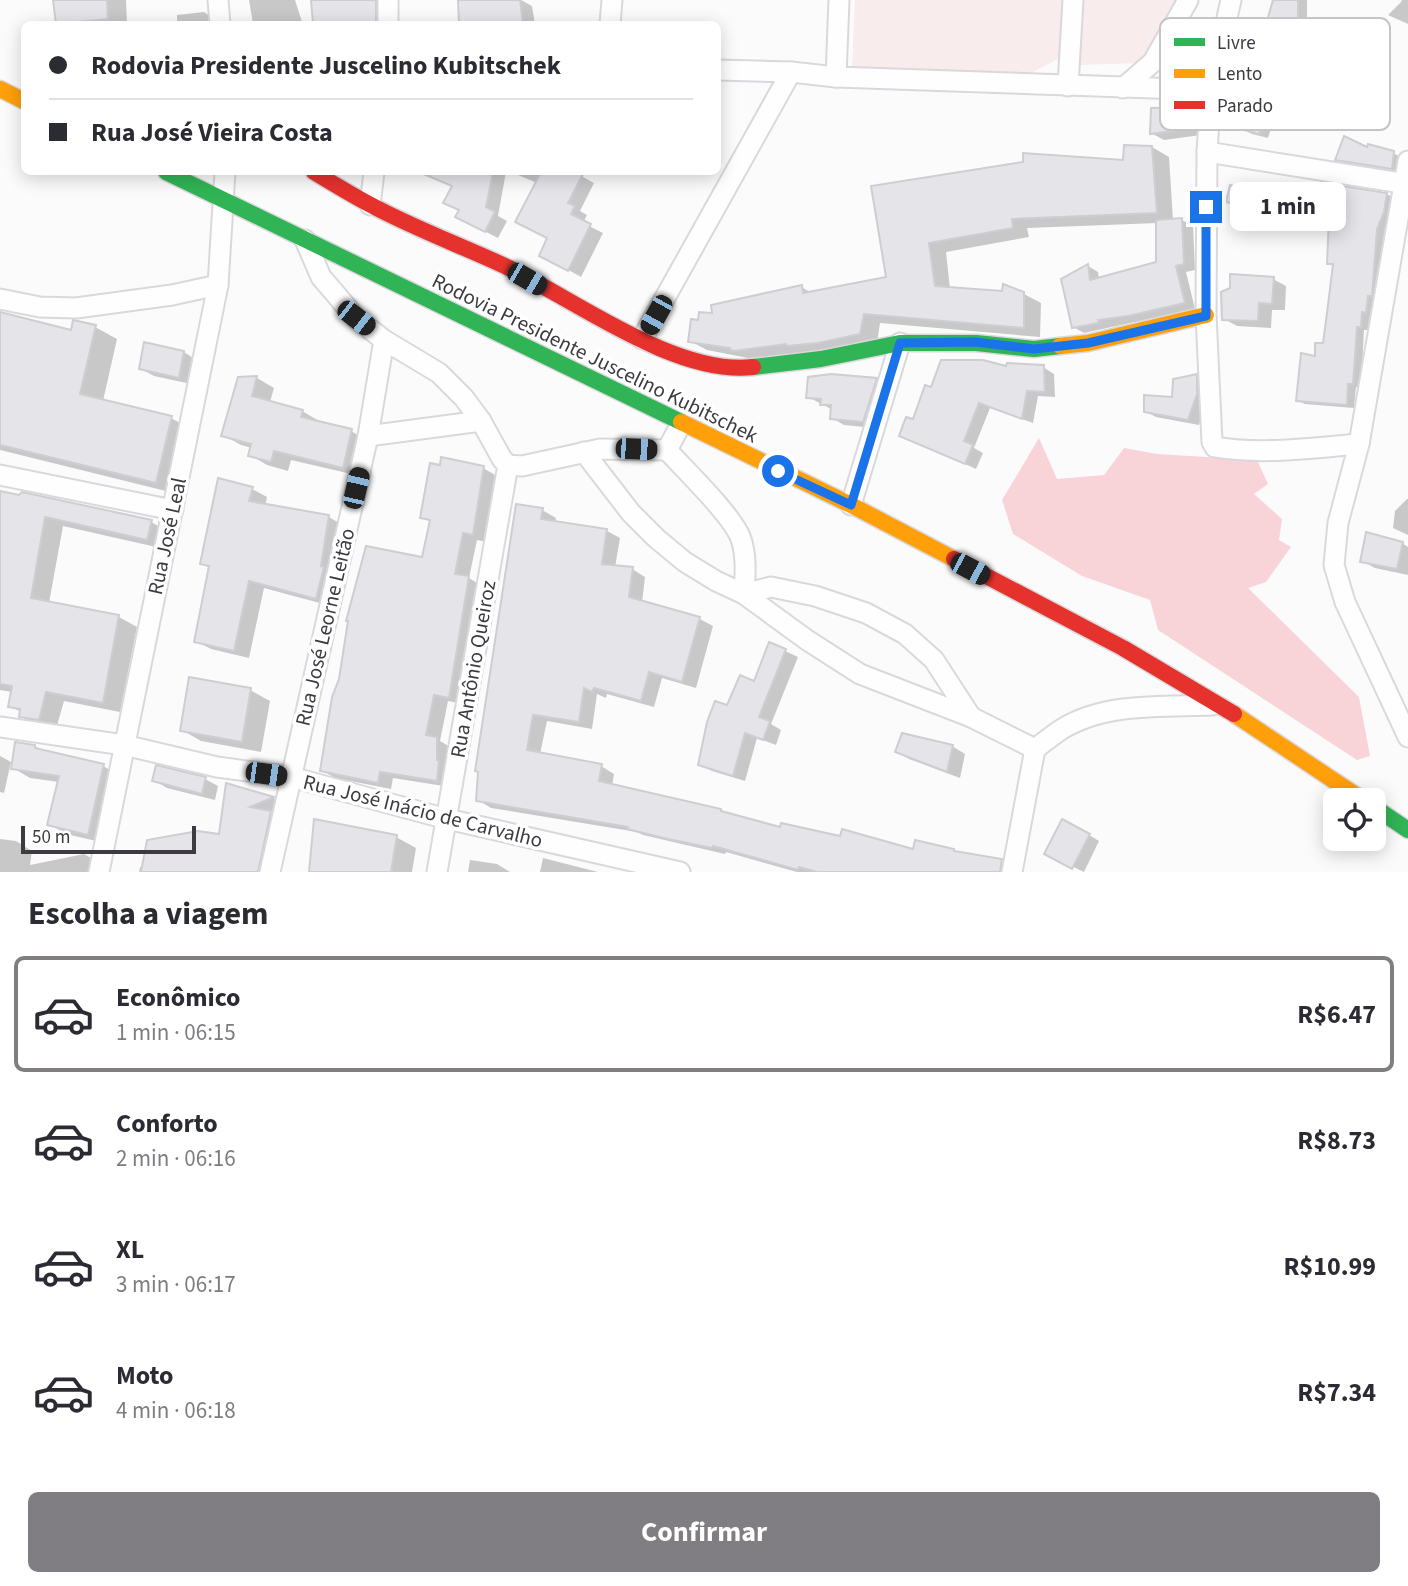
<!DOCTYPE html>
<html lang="pt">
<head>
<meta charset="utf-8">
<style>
  body { margin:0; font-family:"Source Sans 3",sans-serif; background:#f2f2f3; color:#2b2b33; height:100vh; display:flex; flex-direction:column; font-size:26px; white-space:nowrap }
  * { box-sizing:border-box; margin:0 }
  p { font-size:23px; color:#7c7c81 }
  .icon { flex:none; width:38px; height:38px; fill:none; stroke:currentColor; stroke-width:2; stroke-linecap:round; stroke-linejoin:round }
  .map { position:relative; height:872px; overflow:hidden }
  .sheet { display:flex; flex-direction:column; background:#fff; flex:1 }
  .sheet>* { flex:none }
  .top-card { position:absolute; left:21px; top:21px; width:700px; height:154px; border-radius:10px; box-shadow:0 4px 18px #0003; display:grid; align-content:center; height:154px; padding:0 28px; background:#fff }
  .fabs { position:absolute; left:1323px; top:788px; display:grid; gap:14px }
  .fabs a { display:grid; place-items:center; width:63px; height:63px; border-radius:10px; background:#fff; box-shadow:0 4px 18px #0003; font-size:35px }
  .scale { position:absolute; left:21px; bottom:18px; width:175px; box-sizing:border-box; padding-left:7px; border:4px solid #3e3a41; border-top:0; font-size:19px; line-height:24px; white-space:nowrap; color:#3e3a41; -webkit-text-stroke:5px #fff; paint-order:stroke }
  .end { position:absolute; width:32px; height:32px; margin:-16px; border:9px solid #1a73e8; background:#fff; box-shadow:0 0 0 4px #fff }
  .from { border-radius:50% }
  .bubble { position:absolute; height:49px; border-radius:10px; background:#fff; box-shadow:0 4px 18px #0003; font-size:23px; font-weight:700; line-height:49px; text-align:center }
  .car { position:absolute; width:21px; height:42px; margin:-21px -10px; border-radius:9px; box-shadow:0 0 5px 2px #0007; background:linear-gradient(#222 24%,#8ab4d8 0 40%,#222 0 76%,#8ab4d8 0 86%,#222 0) }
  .top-card b { display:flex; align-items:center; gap:24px; height:66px; font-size:26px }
  .top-card b+b { border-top:2px solid #e1e1e2 }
  .top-card i { width:18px; height:18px; background:#2b2b33 }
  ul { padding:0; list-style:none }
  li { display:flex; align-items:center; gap:21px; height:116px; margin:0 14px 10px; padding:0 14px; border:4px solid transparent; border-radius:10px }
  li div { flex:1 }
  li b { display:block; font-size:26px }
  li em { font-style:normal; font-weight:700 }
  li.selected { border-color:#807e82 }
  li>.icon { width:63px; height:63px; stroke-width:1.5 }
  h2 { padding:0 28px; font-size:32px; line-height:84px }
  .cta { display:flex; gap:14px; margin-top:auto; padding:14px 28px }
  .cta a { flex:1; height:80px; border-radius:10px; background:#807e82; color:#fff; font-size:28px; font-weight:700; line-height:80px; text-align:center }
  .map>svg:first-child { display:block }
  .green { fill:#f8eced }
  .forest { fill:#f8d4d9 }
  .shadow { fill:#0003 }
  .building { fill:#e5e4e9; stroke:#cecdd1; stroke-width:2 }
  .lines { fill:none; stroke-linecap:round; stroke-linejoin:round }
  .street-casing { stroke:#dad8dc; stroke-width:23 }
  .fast-casing { stroke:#dad8dc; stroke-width:19 }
  .slow-casing { stroke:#dad8dc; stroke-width:19 }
  .jam-casing { stroke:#dad8dc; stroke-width:19 }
  .street { stroke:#fffeff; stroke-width:19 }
  .fast { stroke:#30b455; stroke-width:16 }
  .slow { stroke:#ff9f0a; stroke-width:16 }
  .jam { stroke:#e5322d; stroke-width:16 }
  .route { stroke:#1a73e8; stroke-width:9 }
  .labels { text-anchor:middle; stroke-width:7; stroke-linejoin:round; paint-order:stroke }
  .street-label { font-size:21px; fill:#3e3a41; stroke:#fff }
  .key { fill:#fff; stroke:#c5c4c6; stroke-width:2 }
  .key-label { font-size:19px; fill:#3e3a41 }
</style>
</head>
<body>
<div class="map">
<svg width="1408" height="872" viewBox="0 0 1408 872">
  <rect width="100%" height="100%" fill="#fcfbfc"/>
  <g class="green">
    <path d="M855 0H1067L1066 55 1013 82 852 68Z"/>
    <path d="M1082 0H1182L1142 63 1080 65Z"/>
  </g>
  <path class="forest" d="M1039 438 1057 479 1104 475 1124 448 1157 454 1257 460 1268 484 1254 494 1282 519 1279 540 1291 547 1266 582 1248 588 1359 697 1370 756 1357 760 1158 630 1150 600 1082 576 1013 534 1002 500Z"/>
  <g class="shadow">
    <path d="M55 0H126L127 24H60L57 23Z"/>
    <path d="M249 0H295L302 22 292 24H253Z"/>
    <path d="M313 0H396V24H315Z"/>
    <path d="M460 0H521L532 6 535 24H460Z"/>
    <path d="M1275 0H1307V34L1313 37 1302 61 1293 124 1274 119 1268 138 1252 134 1242 128Z"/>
    <path d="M1401 0H1408V24L1388 15 1402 1Z"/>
    <path d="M204 12 216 20 217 24H177V15Z"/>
    <path d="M1197 109 1210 116 1209 134 1164 140 1151 133Z"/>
    <path d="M1152 147 1169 157 1173 220H1182L1193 226 1195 270 1186 272 1195 309 1084 333 1073 327 1088 266 1098 272 1099 279 1158 264V223L1027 228 1029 237 946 252 950 289 1024 294 1041 303 1040 337 880 323 877 343 753 359 707 350 690 341 700 322 801 287 812 293 888 279 873 188 1125 162Z"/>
    <path d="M1367 150 1393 153 1404 159 1403 174 1348 165 1337 159Z"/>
    <path d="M454 172H506L498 216 507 221 498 238 470 224 460 210 454 187 450 184Z"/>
    <path d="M511 172H574L594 183 580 211 587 215 583 223 603 233 581 277 554 262 537 183Z"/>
    <path d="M1325 185 1389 195 1397 200 1373 316H1370L1368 330H1364L1361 388 1356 387 1354 408 1305 404 1297 400 1316 358 1325 345 1335 267 1328 263 1330 218 1317 212Z"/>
    <path d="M1231 187 1273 196 1286 204 1282 218 1241 209 1228 201Z"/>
    <path d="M1273 279 1286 286 1285 310H1272L1271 328 1237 326 1224 319Z"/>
    <path d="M0 314 73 332 95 327 117 339 103 401 171 418 194 431 178 494 0 450Z"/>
    <path d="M184 352 196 360 191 384 154 376 141 369Z"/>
    <path d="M1043 367 1054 374 1055 397 1038 396 1033 423 990 408 974 448 983 453 976 469 901 435 914 422 932 389 1008 369Z"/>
    <path d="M1196 376 1207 382 1208 401 1199 425 1156 417 1145 411 1174 398Z"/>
    <path d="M257 378 274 388 270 402 302 411 319 421 351 431 368 441 360 476 291 460 288 471 267 465 250 455 252 448 241 445 223 435 239 379Z"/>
    <path d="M876 380 887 386 875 428 844 425 832 418 833 410 808 397Z"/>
    <path d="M483 468 497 476 487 542 477 540 469 578 482 586 463 704 448 701 440 741 450 747V787L393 778 391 789 335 778 321 770 423 559 431 522 422 517Z"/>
    <path d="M252 489 267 497 265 506 329 517 344 526 331 606 264 588 249 658 211 649 196 641 211 569 202 563Z"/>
    <path d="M0 496 151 522 169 532 165 549 63 526 49 603 119 617 137 627 120 712 64 701 56 729 38 727 21 716V712L10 706 12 692 0 690Z"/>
    <path d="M1407 499H1408V535L1393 528 1395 511Z"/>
    <path d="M542 510 556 518 555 523 607 531 620 538 615 567 632 569 645 577 642 603 700 619 713 626 696 688 662 678 654 707 607 694 606 698 597 694 592 729 547 721 540 754 601 766 614 774 612 786 721 810 730 816 781 829 914 851 953 850 959 854 989 859 1003 866 1002 872H797L726 852 725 854 643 835 637 832 491 808 478 800Z"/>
    <path d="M1402 543 1408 547V575L1375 568 1362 561Z"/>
    <path d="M770 644 798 657 771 724 781 730 776 745 757 738 745 781 712 771 700 764 728 708 755 683Z"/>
    <path d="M250 690 270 701 261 752 201 741 182 730Z"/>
    <path d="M35 746 44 752 103 766 120 776 105 843 66 834 49 824 59 782 30 778 13 768Z"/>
    <path d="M952 746 965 754 960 778 909 759 897 751Z"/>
    <path d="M0 756 11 762 4 793 0 792Z"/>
    <path d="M205 779 218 786 215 800 167 788 154 780Z"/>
    <path d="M227 786 274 798 286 806 270 812 285 821 275 872H139L140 867 144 868 220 836Z"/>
    <path d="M316 821 396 837 416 848 412 872H311Z"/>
    <path d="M1089 835 1099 841 1084 872 1046 854Z"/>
    <path d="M0 839 16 841 32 851 30 865 84 854 100 863 98 872H0Z"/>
    <path d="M543 858 598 872H540Z"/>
    <path d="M470 860 497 864 510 872H468Z"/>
  </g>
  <g class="building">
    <path d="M53 0H107L108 19 56 24Z"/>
    <path d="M311 0H376V24H313Z"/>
    <path d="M458 0H520L523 24H459Z"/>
    <path d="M1273 0H1298V29L1304 31 1293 55 1284 121 1265 115 1259 134 1240 129 1264 20 1267 21Z"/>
    <path d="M1198 107 1196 128 1150 134 1151 108Z"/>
    <path d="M1344 136 1367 147 1368 144 1394 151 1392 169 1335 160Z"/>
    <path d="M1124 145 1152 146 1157 213 1012 219 1013 228 929 243 935 286 1002 291 1003 284 1024 292V328L864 314 860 334 818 343 787 346 786 344 735 351 730 350V348L688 342 691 319 698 320 699 312 712 313 711 305 802 285 803 293 886 277 871 186 1023 162V153L1123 160Z"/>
    <path d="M419 172H493L486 207 495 212 485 232 455 217 459 210 443 203 452 186Z"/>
    <path d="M541 172H584L568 203 575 206 571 214 591 224 568 271 539 256 547 238 515 222Z"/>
    <path d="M1323 183 1387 193 1384 212 1377 229 1372 296H1368L1366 313 1362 312 1361 327H1357L1353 384H1348L1347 405 1296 401 1301 353 1315 356V343H1323L1327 313 1333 264H1327L1329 217 1315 213Z"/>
    <path d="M1230 185 1273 195 1269 212 1226 202Z"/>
    <path d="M1182 218 1184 264 1176 266 1185 303 1128 316 1098 320 1099 323 1072 328 1061 279 1088 264 1090 280 1156 262V220Z"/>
    <path d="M1230 274 1274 277 1272 304 1259 303 1258 321 1222 320 1221 292 1230 288Z"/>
    <path d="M0 312 71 330 73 320 96 325 80 394 172 416 156 483 0 445Z"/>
    <path d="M144 342 184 351 179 378 139 369Z"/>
    <path d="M941 360H983L1006 366 1007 363 1044 365 1045 392 1027 391 1022 419 979 403 964 441 973 445 965 464 899 436 906 417 913 419 925 385 931 387Z"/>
    <path d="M831 374 877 378 863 422 830 419 831 405H820L821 399 806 398 808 377Z"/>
    <path d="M1197 374V394L1188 420 1144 412V395L1172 397 1173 379Z"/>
    <path d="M257 376 252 396 303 410 301 417 352 429 343 468 274 451 271 462 248 456 251 444 221 436 238 377Z"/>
    <path d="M441 457 484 466 473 535 463 533 455 574 469 576 449 698 434 695 426 735 437 737V760H439L437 781 380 772 378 783 320 771 332 697 339 679 348 621H346L366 546 422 557 430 520 420 518 430 463 440 465Z"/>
    <path d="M218 478 253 487 249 501 329 515 321 566 324 567 316 599 249 581 234 651 194 642 209 566 200 564Z"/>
    <path d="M0 491 19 495 22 492 152 520 147 540 45 517 31 598 119 615 103 703 46 692 39 720 19 717 20 709 8 707 12 686 0 684Z"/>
    <path d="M516 504 543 508 541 519 607 529 602 564 633 567 629 597 700 617 682 682 649 672 641 701 594 688 592 692 584 688 579 722 533 715 527 750 602 764 599 781 721 809V811L780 827 781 823 840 836 842 829 913 849 915 840 954 849V851L1002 859 1000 872H817L799 867 798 870 713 846 712 848 668 839 627 829 628 827 476 801 478 772 475 771Z"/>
    <path d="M1366 532 1403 542 1397 569 1360 562Z"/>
    <path d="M769 642 786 649 759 717 770 721 763 740 745 733 733 776 698 765 707 722 715 701 727 705 740 675 754 681Z"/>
    <path d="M189 677 251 688 242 742 180 731Z"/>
    <path d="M902 733 953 745 947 772 895 752Z"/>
    <path d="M15 742 35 745V748L104 764 88 835 47 825 59 776 11 769Z"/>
    <path d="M156 765 206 777 202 794 152 781Z"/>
    <path d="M226 783 274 797 250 807 271 811 258 872H141L147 840 198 831 219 834Z"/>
    <path d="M314 819 397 835 391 872H309Z"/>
    <path d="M1062 819 1090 834 1072 869 1044 854Z"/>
  </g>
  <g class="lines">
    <defs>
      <g id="street">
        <path d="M218 0 220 24"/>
        <path d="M1231 0 1211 90 1207 152 1206 315 1212 442 1215 447C1262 455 1312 448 1359 444"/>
        <path d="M388 24V0"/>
        <path d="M610 24 612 0"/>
        <path d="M718 70 791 72 836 77 1211 90"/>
        <path d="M836 77 839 0"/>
        <path d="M1068 86 1073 0"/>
        <path d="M1123 88 1153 62 1188 0"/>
        <path d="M1207 152 1408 184"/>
        <path d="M1408 161 1359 444 1338 523 1334 565 1345 602 1408 737"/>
        <path d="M370 205 374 172"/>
        <path d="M305 240 321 277 356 318 384 340 439 373 464 398 481 421 502 459 508 465 522 466 600 449 667 450 681 424"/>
        <path d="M0 299 40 307 76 308 172 295 218 285"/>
        <path d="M642 339 791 72"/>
        <path d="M368 436 481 421"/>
        <path d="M667 450C685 470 733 516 741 539 747 557 745 576 744 594L771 587 815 596 866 613 905 634 934 660 971 717"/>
        <path d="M584 452 631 513 656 538 685 562 716 581 744 594 807 640 860 674 971 717 1035 749"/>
        <path d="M0 475 173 510"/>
        <path d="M851 505 900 343"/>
        <path d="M0 727 124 745 217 767 291 777 447 819 680 872"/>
        <path d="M1035 749C1044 742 1053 735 1062 729 1106 702 1164 707 1213 705"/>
        <path d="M99 872 218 285 225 172"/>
        <path d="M270 872 368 436 384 340"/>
        <path d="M437 872 508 465"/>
        <path d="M1012 872 1035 749"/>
      </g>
      <g id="fast">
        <path d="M166 172 681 422"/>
        <path d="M753 367 821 359 900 343H976L1034 349 1060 346"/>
        <path d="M1374 807 1408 830"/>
      </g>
      <g id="slow">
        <path d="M0 89 24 101"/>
        <path d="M1060 346 1088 343 1206 315"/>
        <path d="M681 422 851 505 954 559"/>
        <path d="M1234 714 1363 800"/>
      </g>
      <g id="jam">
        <path d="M314 172C332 183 350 194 369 204 413 228 460 245 505 266 574 299 675 376 753 367"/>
        <path d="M954 559 1123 648 1234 714"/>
      </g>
    </defs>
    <use href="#street" class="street-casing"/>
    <use href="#fast" class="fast-casing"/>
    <use href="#slow" class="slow-casing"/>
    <use href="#jam" class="jam-casing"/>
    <use href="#street" class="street"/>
    <use href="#fast" class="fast"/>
    <use href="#slow" class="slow"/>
    <use href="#jam" class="jam"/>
  </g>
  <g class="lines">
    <path class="route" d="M778 471 851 505 900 343 975 342 1034 349 1088 343 1206 316V207"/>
  </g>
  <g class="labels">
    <g class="street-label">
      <text transform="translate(595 358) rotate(26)" y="7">Rodovia Presidente Juscelino Kubitschek</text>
      <text transform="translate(167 536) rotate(-78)" y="7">Rua José Leal</text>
      <text transform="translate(325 627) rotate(-77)" y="7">Rua José Leorne Leitão</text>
      <text transform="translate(473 669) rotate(-80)" y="7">Rua Antônio Queiroz</text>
      <text transform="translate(423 811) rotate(14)" y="7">Rua José Inácio de Carvalho</text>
    </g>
  </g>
  <rect x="1160" y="18" width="230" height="112" rx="10" class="key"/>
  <rect x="1174" y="38" width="31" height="8" fill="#30b455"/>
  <rect x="1174" y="69" width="31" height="9" fill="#ff9f0a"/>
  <rect x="1174" y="101" width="31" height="8" fill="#e5322d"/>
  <g class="key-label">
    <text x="1217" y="49">Livre</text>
    <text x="1217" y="80">Lento</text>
    <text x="1217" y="112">Parado</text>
  </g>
</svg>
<div class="fabs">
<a><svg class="icon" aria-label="locate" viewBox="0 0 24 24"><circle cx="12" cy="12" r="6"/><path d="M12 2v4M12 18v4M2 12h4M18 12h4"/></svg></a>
</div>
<div class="scale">50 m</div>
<i class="end from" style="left:778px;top:471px"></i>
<i class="end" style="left:1206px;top:207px"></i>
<div class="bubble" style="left:1230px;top:182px;width:116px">1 min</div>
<i class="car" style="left:527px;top:279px;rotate:120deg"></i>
<i class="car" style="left:656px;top:315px;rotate:209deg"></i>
<i class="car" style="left:356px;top:318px;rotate:128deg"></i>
<i class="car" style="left:636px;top:449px;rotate:92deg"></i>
<i class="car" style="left:356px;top:488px;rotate:13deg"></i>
<i class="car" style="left:970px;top:569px;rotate:118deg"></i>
<i class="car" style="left:266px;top:774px;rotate:98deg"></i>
<div class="top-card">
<b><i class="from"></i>Rodovia Presidente Juscelino Kubitschek</b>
<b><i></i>Rua José Vieira Costa</b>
</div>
</div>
<section class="sheet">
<h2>Escolha a viagem</h2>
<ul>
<li class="selected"><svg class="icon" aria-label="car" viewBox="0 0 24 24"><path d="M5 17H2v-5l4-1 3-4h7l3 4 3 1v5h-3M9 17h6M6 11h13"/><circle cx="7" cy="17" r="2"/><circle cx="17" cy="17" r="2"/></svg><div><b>Econômico</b><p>1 min · 06:15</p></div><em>R$6.47</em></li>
<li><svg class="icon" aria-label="car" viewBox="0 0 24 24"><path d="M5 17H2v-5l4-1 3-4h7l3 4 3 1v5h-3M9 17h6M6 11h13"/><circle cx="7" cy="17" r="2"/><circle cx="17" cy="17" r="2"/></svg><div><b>Conforto</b><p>2 min · 06:16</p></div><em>R$8.73</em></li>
<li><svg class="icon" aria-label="car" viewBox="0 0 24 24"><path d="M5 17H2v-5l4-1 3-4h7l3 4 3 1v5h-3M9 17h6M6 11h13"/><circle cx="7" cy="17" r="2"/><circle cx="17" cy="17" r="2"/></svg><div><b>XL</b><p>3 min · 06:17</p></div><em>R$10.99</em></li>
<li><svg class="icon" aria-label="car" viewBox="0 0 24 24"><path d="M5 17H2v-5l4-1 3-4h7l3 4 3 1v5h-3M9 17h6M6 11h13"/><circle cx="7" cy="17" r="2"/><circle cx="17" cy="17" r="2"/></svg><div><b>Moto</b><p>4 min · 06:18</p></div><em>R$7.34</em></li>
</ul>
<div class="cta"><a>Confirmar</a></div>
</section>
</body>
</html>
